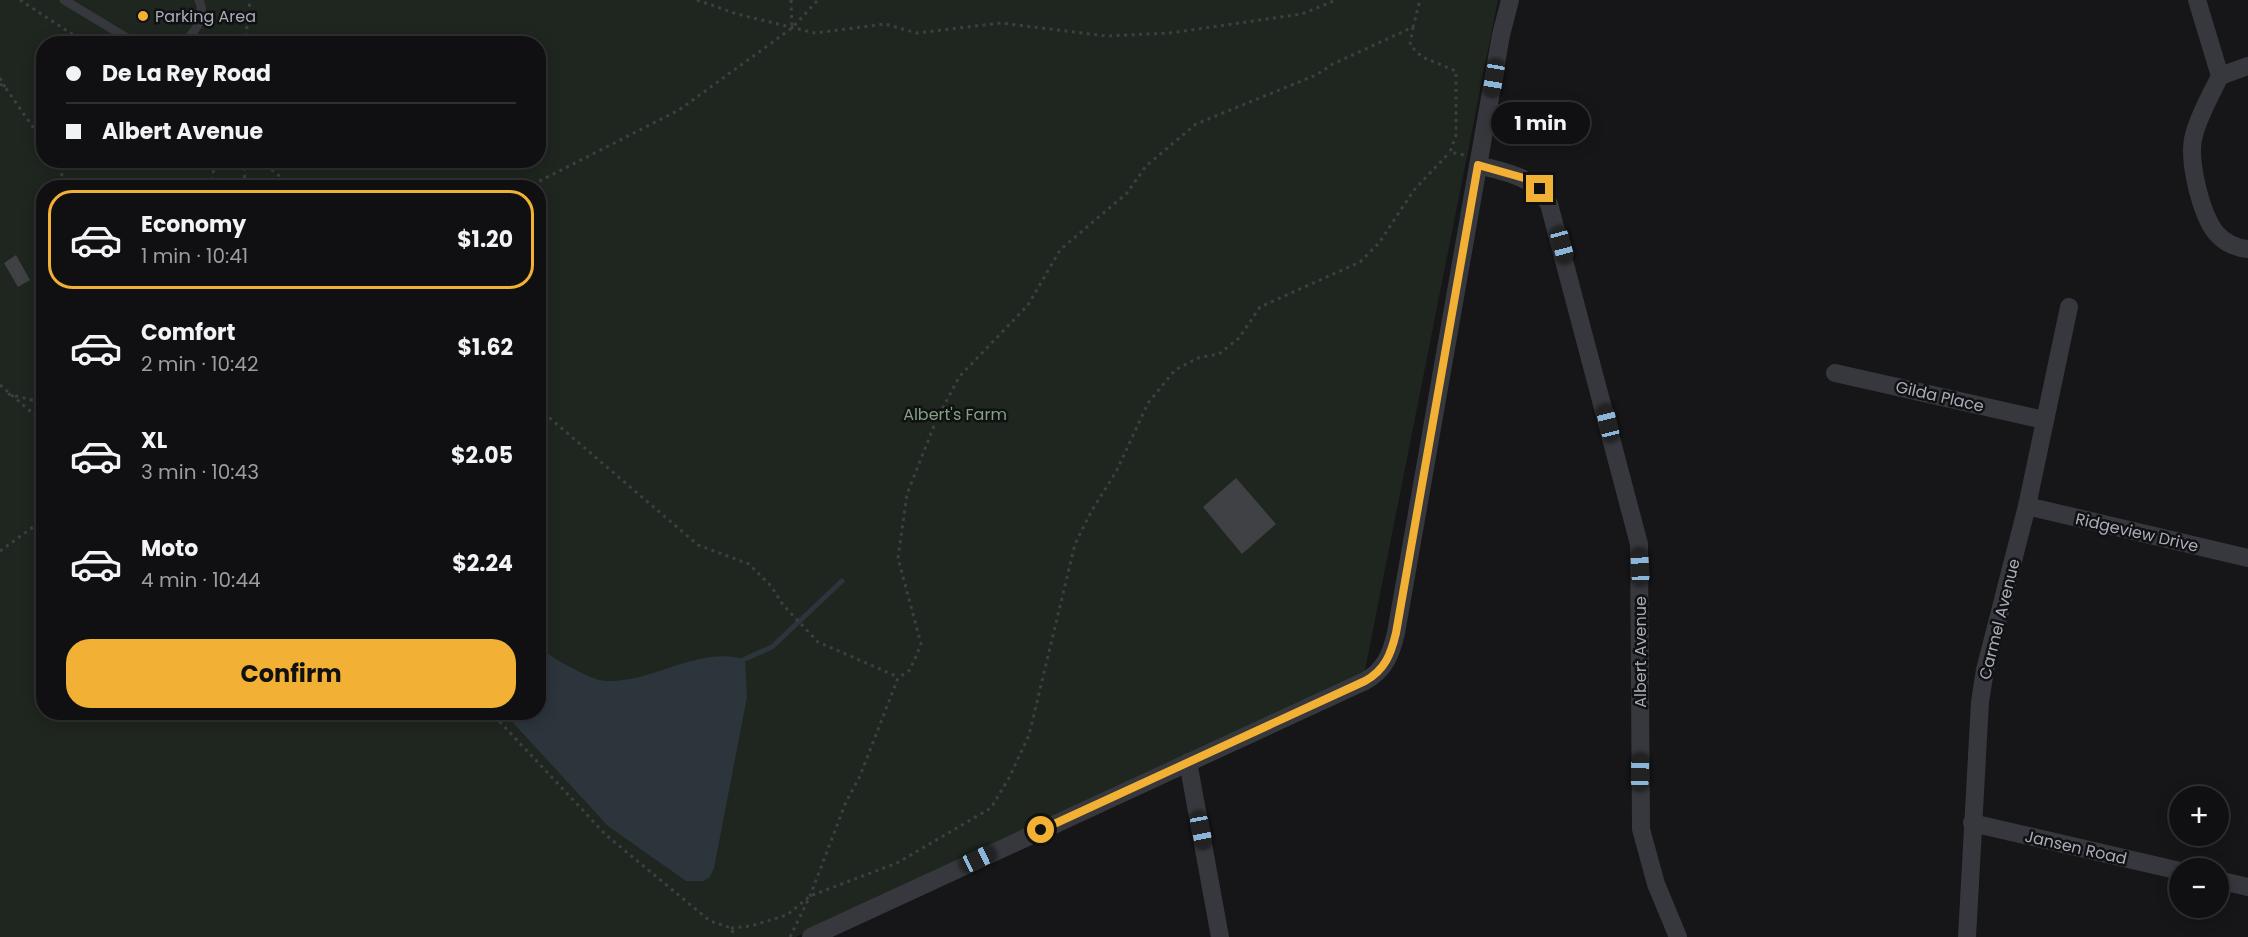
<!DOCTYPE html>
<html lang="en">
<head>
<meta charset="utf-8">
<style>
  body { margin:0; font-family:Poppins,sans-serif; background:#1e1e20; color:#f1f3f6; height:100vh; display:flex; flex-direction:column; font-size:22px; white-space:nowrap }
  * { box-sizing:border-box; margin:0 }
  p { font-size:20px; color:#9c9d9f }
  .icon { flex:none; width:33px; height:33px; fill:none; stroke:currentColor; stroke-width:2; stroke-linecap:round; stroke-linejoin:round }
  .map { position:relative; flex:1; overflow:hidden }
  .panel { position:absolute; left:36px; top:180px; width:510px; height:540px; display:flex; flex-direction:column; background:#101012; border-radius:24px; box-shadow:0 3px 15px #0003,0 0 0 2px #303032 }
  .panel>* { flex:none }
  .top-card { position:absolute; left:36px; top:36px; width:510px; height:132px; border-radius:24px; box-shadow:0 3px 15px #0003,0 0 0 2px #303032; display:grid; align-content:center; height:132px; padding:0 30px; background:#101012 }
  .buttons { position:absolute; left:2169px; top:786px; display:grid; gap:12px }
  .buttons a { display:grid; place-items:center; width:60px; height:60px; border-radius:50%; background:#101012; box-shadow:0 3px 15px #0003,0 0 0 2px #303032; font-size:30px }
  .end { position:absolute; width:27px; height:27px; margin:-14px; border:8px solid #f2b134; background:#111; box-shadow:0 0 0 3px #111 }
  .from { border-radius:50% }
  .bubble { position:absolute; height:42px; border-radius:21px; background:#101012; box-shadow:0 3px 15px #0003,0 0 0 2px #303032; font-size:20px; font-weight:700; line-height:42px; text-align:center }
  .car { position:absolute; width:18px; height:36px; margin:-18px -9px; border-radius:8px; box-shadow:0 0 4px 2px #0007; background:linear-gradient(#222 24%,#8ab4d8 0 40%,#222 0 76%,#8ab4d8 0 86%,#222 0) }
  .top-card b { display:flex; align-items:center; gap:21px; height:57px; font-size:22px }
  .top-card b+b { border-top:2px solid #303032 }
  .top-card i { width:15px; height:15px; background:#f1f3f6 }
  ul { padding:10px 0 0; list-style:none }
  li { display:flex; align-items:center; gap:18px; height:99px; margin:0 12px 9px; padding:0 18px; border:3px solid transparent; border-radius:24px }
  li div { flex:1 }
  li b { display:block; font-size:22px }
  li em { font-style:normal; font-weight:700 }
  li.active { border-color:#f2b134 }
  li>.icon { width:54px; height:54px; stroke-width:1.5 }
  .action { display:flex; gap:12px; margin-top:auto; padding:12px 30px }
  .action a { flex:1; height:69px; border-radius:24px; background:#f2b134; color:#111; font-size:24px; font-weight:700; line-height:69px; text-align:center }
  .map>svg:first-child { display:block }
  .green { fill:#1e261f; fill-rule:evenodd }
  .water { fill:#2c353c }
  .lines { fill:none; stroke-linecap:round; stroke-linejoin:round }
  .stream { stroke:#2c353c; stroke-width:5 }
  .building { fill:#404145 }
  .path { stroke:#3d3f44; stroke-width:3; stroke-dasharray:3 4.5; stroke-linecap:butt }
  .service { stroke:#37383d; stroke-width:9 }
  .minor { stroke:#37383d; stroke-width:18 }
  .route { stroke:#f2b134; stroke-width:8 }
  .poi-dot { fill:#f2b134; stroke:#111113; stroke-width:2 }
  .labels { text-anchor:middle; stroke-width:5; stroke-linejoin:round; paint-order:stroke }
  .poi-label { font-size:16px; fill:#a8adb8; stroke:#111113; text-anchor:start }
  .street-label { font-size:16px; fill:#a8adb8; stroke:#111113 }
  .park-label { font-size:16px; fill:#7fa381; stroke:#111113 }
</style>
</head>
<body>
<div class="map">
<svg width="2248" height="937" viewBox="0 0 2248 937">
  <rect width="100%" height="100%" fill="#161618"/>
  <path class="green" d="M0 0H1498L1364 675 1177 770 796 937H0ZM44 44H538V160H44ZM44 188H538V712H44Z"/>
  <path class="water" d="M539 648C551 657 590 680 605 681 654 683 696 646 745 659L747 697 714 868 710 877 703 881H686L608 826 505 714 538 712Z"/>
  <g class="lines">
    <path class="stream" d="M745 659 772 647 842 581"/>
  </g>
  <g class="building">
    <path d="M16 255 30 280 18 287 4 263Z"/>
    <path d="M1236 478 1276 524 1242 554 1203 507Z"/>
  </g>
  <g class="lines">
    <g class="path">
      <path d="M20 0 87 44"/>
      <path d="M697 0 737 14 815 33 885 24 917 33 1001 23 1106 36 1170 33 1302 14 1336 0"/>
      <path d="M791 0 792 28"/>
      <path d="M1413 27 1410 45 1422 57 1456 71V135L1450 152 1464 155"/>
      <path d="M245 44 250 0"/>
      <path d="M0 78 5 87"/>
      <path d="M0 84 5 87 44 143"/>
      <path d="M54 160 69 188"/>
      <path d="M244 160 245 188"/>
      <path d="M260 160 294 188"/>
      <path d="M211 188 215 160"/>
      <path d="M526 188 679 110 792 28 818 0"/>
      <path d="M0 385 44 423"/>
      <path d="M8 394 44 403"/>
      <path d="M538 408 698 545 749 564 771 586 783 605 818 642 898 677"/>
      <path d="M0 551 44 519"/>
      <path d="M488 712 499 721 606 835 710 921 731 928 735 937"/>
      <path d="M731 928 751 926 787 915 810 896 897 863 991 808 1009 778 1029 735 1075 544 1092 510 1116 472 1148 403 1175 370 1198 358 1219 354 1239 338 1260 307 1360 262 1379 243 1414 190 1450 152"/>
      <path d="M790 937 810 896 846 802 860 776 898 678 910 670 921 644 898 558 907 494 936 421 959 377 1028 305 1060 250 1127 193 1146 166 1196 124 1316 75 1333 64 1413 27 1420 0"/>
    </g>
    <g class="service">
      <path d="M64 0 137 44"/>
      <path d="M184 44C195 30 207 18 199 0"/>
    </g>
    <g class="minor">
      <path d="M2197 0 2220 76C2211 95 2199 115 2194 135 2187 159 2201 214 2216 233 2224 242 2236 248 2248 249"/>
      <path d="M2220 76 2248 66"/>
      <path d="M1478 165C1509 173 1531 175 1549 204L1639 544 1641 829 1656 884 1678 937"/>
      <path d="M1835 373 2044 420"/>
      <path d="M2027 506 2248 558"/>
      <path d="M1188 762 1220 937"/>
      <path d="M1972 823 2180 871"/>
      <path d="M2218 880 2248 887"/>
      <path d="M811 937 1365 681C1385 670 1391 654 1396 633L1501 35 1510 0"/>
      <path d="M1967 937 1980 702 1985 670 2027 506 2069 307"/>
    </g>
  </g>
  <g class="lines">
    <path class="route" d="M1041 830 1365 681C1385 670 1391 654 1396 633L1478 165 1524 178 1540 189"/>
  </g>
  <circle class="poi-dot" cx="143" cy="16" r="6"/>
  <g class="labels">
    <g class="poi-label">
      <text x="155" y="22">Parking Area</text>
    </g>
    <g class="street-label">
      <text transform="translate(1940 396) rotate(13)" y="6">Gilda Place</text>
      <text transform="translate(2137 532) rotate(13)" y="6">Ridgeview Drive</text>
      <text transform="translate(1999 619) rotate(-76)" y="6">Carmel Avenue</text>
      <text transform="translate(1640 652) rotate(-90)" y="6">Albert Avenue</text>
      <text transform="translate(2076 847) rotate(13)" y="6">Jansen Road</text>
    </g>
    <g class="park-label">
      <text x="955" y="420">Albert's Farm</text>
    </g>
  </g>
</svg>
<div class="buttons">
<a>+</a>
<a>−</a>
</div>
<i class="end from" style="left:1041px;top:830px"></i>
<i class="end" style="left:1540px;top:189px"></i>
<div class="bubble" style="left:1491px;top:102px;width:99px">1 min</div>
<i class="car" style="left:1494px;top:78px;rotate:190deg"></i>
<i class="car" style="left:1562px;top:245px;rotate:165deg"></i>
<i class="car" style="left:1608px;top:423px;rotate:346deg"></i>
<i class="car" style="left:1640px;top:567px;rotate:357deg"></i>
<i class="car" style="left:1640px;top:772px;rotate:1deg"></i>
<i class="car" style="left:1201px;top:830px;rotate:169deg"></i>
<i class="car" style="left:978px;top:859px;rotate:65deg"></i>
<div class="top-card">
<b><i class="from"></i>De La Rey Road</b>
<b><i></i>Albert Avenue</b>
</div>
<section class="panel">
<ul>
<li class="active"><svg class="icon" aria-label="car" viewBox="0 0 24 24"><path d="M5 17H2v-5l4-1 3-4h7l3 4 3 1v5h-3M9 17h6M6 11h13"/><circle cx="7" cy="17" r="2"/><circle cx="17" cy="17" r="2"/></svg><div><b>Economy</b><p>1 min · 10:41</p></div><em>$1.20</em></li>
<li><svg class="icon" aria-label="car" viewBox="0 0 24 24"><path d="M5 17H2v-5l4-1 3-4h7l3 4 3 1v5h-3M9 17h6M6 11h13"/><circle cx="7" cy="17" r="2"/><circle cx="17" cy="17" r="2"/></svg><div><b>Comfort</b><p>2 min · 10:42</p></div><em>$1.62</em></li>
<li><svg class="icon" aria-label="car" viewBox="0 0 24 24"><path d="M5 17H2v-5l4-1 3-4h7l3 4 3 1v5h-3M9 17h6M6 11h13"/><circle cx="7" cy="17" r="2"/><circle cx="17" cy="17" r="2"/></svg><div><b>XL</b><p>3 min · 10:43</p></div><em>$2.05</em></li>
<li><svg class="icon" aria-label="car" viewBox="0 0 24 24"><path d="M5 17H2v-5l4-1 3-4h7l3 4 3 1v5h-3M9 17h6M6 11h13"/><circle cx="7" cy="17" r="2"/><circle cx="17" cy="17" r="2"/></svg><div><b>Moto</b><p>4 min · 10:44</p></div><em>$2.24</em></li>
</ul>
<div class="action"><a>Confirm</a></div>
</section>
</div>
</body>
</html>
